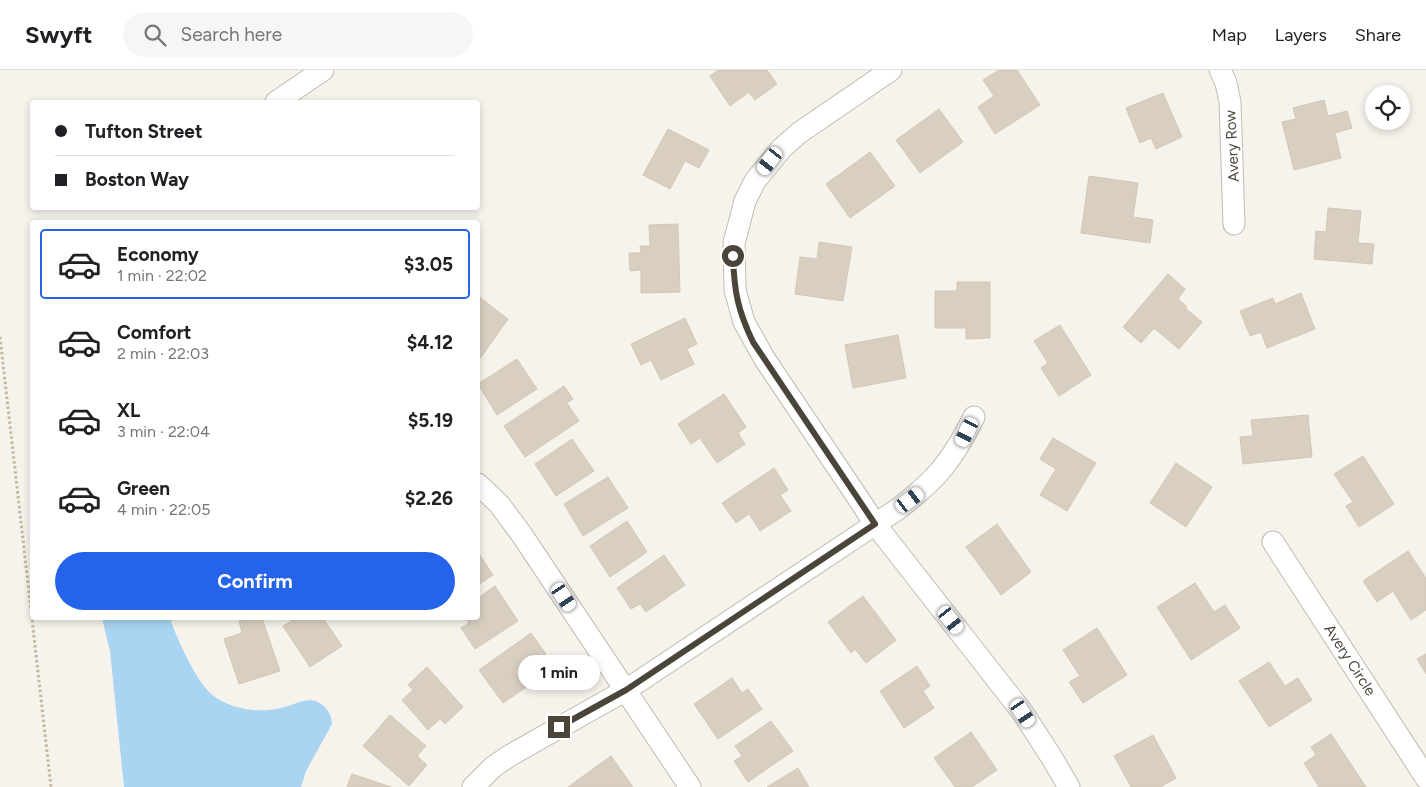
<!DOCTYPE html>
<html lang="en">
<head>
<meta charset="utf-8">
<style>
  body { margin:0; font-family:Figtree,sans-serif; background:#f6f6f6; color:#202124; height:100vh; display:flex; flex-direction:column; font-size:19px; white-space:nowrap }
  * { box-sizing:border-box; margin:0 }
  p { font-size:16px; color:#757577 }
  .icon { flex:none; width:28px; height:28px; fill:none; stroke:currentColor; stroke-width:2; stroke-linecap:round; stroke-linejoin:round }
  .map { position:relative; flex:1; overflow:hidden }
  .sheet { position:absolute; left:30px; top:150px; width:450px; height:400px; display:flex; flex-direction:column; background:#fff; border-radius:5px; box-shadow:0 2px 8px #0003 }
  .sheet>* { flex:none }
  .guide { position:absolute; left:30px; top:30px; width:450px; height:110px; border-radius:5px; box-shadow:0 2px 8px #0003; display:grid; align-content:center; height:110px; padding:0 25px; background:#fff }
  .fabs { position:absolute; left:1365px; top:15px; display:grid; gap:10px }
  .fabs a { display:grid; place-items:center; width:45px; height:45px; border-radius:50%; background:#fff; box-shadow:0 2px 8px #0003; font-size:25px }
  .end { position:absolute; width:22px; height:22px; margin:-11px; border:6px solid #4b4439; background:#fff; box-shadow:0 0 0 2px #fff }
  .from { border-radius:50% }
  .bubble { position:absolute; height:35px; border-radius:18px; background:#fff; box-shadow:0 2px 8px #0003; font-size:16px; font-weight:700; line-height:35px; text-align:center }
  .car { position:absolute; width:15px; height:30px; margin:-15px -8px; border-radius:6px; box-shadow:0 0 4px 1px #0007; background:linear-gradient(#fff 24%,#345 0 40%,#fff 0 76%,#345 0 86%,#fff 0) }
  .guide b { display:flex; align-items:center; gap:18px; height:48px; font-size:19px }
  .guide b+b { border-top:1px solid #e0e0e0 }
  .guide i { width:12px; height:12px; background:#202124 }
  ul { padding:9px 0 0; list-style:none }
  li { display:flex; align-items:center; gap:15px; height:70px; margin:0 10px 8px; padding:0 15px; border:2px solid transparent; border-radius:5px }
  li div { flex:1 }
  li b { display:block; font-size:19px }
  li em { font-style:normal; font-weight:700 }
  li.on { border-color:#2563eb }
  li>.icon { width:45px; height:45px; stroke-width:1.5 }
  .primary-button { display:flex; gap:10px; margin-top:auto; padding:10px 25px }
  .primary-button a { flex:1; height:58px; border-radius:30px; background:#2563eb; color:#fff; font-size:20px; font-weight:700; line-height:58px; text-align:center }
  header { display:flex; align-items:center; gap:30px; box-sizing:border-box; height:70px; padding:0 25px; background:#fff; border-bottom:1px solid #e0e0e0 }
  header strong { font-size:24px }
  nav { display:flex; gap:28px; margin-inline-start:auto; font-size:18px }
  .search { width:350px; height:45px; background:#f6f6f6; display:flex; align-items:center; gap:12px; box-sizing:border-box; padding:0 18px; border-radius:28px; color:#757577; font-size:19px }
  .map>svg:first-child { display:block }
  .water { fill:#a9d4f2 }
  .building { fill:#d8cfc1; stroke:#d3c7b4 }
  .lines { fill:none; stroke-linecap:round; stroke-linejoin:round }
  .street-casing { stroke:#c2bbae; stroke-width:23 }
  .path { stroke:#c4b79f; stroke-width:3; stroke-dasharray:2.5 2.5; stroke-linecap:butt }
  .street { stroke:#fff; stroke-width:21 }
  .route { stroke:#4b4439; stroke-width:6 }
  .labels { text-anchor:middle; stroke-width:4; stroke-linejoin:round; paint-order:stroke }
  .street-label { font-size:15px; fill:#4b4439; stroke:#fff }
</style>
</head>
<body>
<header>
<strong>Swyft</strong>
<div class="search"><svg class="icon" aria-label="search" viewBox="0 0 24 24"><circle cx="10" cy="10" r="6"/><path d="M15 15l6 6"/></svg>Search here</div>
<nav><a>Map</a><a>Layers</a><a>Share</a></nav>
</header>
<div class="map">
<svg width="1426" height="717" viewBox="0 0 1426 717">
  <rect width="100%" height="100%" fill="#f6f3ec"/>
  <path class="water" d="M102 548H170C176 567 198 616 215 627 234 640 259 643 281 638 292 636 304 628 315 631 325 634 332 644 332 654L306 701 301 717H124L110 581Z"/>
  <g class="building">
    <path d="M718 0H767L777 14 755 30 749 22 730 36 710 6Z"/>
    <path d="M999 0H1017L1040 35 995 64 978 37 994 26 983 10Z"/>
    <path d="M1163 23 1182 67 1156 79 1151 68 1140 73 1126 38Z"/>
    <path d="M1324 30 1328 46 1347 41 1352 58 1335 63 1341 88 1294 100 1282 52 1296 49 1293 38Z"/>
    <path d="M939 39 963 72 920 103 896 70Z"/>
    <path d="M668 59 709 80 699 98 685 91 670 119 643 105Z"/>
    <path d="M870 82 895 116 850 148 826 114Z"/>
    <path d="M1089 106 1138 113 1133 147 1153 150 1150 173 1081 163Z"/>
    <path d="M1328 138 1361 141 1358 173 1374 174 1372 194 1314 189 1316 161 1326 162Z"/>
    <path d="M678 154 680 222 641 223V200L630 201 629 183H641L640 176H650L649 155Z"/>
    <path d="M819 172 852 177 843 231 795 224 800 187 817 189Z"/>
    <path d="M1168 204 1185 219 1178 229 1187 237 1185 238 1202 252 1179 279 1154 258 1141 273 1123 257Z"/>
    <path d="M957 212H990V268L966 269V258H935V221H957Z"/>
    <path d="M1301 223 1315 259 1267 278 1261 262 1250 266 1240 241 1273 228 1275 234Z"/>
    <path d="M478 226 508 249 479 290 478 288Z"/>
    <path d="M685 248 697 274 687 279 694 294 661 310 651 290 641 295 631 274Z"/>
    <path d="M1060 255 1091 305 1059 326 1041 298 1048 293 1034 271Z"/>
    <path d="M898 265 906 308 853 318 845 275Z"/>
    <path d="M517 289 537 319 497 345 478 314Z"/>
    <path d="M564 316 573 329 567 333 579 351 525 387 504 356Z"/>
    <path d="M724 324 746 357 738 363 745 374 717 393 700 368 691 374 678 354Z"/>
    <path d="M1308 345 1312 387 1243 394 1240 367 1253 366 1251 350Z"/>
    <path d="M1053 368 1096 393 1067 441 1040 425 1056 399 1040 389Z"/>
    <path d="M572 369 594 401 556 426 535 394Z"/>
    <path d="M1363 386 1394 434 1359 457 1346 436 1353 432 1334 404Z"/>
    <path d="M1176 393 1212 417 1186 457 1150 433Z"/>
    <path d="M774 398 788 420 780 425 791 441 760 461 749 444 736 453 722 433Z"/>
    <path d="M608 407 628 438 583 466 564 434Z"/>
    <path d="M627 451 647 482 610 507 590 476Z"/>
    <path d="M997 454 1031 502 1001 525 966 477Z"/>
    <path d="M1408 481 1426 508V540L1411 550 1393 521 1377 532 1363 511Z"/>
    <path d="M479 484 493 505 478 515V485Z"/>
    <path d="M664 485 685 515 646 542 640 534 631 539 617 518Z"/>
    <path d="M1195 513 1214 542 1225 535 1240 558 1191 590 1157 537Z"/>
    <path d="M495 516 518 551 475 579 461 558 469 553 465 548H478V528Z"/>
    <path d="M863 526 896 570 866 593 855 579 851 583 828 552Z"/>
    <path d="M249 548H262L280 601 239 614 224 569 242 563 239 551Z"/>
    <path d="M294 548H323L342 576 310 597 283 556 295 549Z"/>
    <path d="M1097 558 1127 605 1083 633 1069 612 1080 606 1063 580Z"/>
    <path d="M531 563 546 584 534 592 544 605 503 633 479 600Z"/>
    <path d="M1426 584V604L1417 589Z"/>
    <path d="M1269 592 1285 616 1298 608 1312 630 1269 657 1239 611Z"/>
    <path d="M917 596 930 616 923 621 934 638 904 658 880 621Z"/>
    <path d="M427 597 463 637 445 654 440 649 428 660 402 630 413 620 408 615Z"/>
    <path d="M732 608 742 623 748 619 762 639 718 669 694 634Z"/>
    <path d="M390 645 426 676 417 686 427 695 409 716 363 676Z"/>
    <path d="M771 651 793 681 748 712 734 691 742 686 735 676Z"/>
    <path d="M971 662 997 700 972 717H955L934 688Z"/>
    <path d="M1331 664 1366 717H1319L1304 693 1316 685 1311 677Z"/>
    <path d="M1153 665 1176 708 1162 716 1163 717H1131L1114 686Z"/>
    <path d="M611 686 633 717H568Z"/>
    <path d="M798 698 809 717H767Z"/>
    <path d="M352 704 391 717H347Z"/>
  </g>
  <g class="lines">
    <defs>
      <g id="street">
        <path d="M891 0 799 63 782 78 755 111 745 131 734 173 735 220 744 252 764 288 862 434 875 454 1023 643 1052 688 1069 717"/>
        <path d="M1220 0 1226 13 1230 32 1234 154"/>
        <path d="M276 32 323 0"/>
        <path d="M478 414 499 434 522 465 690 717"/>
        <path d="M1273 472 1426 708"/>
        <path d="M473 717 493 697 509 686 626 620 898 439C937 409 952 391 974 347"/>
      </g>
    </defs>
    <use href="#street" class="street-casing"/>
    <path class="path" d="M0 267 51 717"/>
    <use href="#street" class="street"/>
  </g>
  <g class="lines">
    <path class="route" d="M559 657 626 620 875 454 753 272C738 241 734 221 733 186"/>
  </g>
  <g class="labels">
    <g class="street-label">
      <text transform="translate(1232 76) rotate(-93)" y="5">Avery Row</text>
      <text transform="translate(1350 590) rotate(57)" y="5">Avery Circle</text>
    </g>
  </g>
</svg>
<div class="fabs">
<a><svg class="icon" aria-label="locate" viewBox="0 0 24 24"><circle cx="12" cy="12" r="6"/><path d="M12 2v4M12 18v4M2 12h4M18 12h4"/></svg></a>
</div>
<i class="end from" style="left:733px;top:186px"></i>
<i class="end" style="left:559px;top:657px"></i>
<div class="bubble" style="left:518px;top:585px;width:82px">1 min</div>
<i class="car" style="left:770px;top:91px;rotate:217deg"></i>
<i class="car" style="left:967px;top:362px;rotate:207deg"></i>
<i class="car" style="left:910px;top:430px;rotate:53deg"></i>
<i class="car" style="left:564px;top:527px;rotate:146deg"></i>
<i class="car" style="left:951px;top:550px;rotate:142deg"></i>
<i class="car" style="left:1023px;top:643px;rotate:146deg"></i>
<div class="guide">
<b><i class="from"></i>Tufton Street</b>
<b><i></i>Boston Way</b>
</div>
<section class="sheet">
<ul>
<li class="on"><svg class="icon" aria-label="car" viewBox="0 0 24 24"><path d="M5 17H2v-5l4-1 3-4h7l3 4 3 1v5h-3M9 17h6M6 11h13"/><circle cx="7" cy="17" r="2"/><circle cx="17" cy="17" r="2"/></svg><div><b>Economy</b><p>1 min · 22:02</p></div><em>$3.05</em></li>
<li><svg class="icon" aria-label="car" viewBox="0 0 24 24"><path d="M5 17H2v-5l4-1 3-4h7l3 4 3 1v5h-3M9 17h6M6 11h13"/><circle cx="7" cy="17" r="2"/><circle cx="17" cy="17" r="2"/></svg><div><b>Comfort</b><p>2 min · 22:03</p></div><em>$4.12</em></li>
<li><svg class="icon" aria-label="car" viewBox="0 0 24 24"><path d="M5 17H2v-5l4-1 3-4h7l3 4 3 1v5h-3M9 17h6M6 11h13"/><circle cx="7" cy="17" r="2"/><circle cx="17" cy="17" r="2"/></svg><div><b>XL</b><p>3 min · 22:04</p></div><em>$5.19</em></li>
<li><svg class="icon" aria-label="car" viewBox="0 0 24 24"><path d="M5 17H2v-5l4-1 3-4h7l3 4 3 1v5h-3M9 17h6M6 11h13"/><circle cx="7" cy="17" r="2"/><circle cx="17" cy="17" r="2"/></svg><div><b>Green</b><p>4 min · 22:05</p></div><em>$2.26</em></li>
</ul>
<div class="primary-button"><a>Confirm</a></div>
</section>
</div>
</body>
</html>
